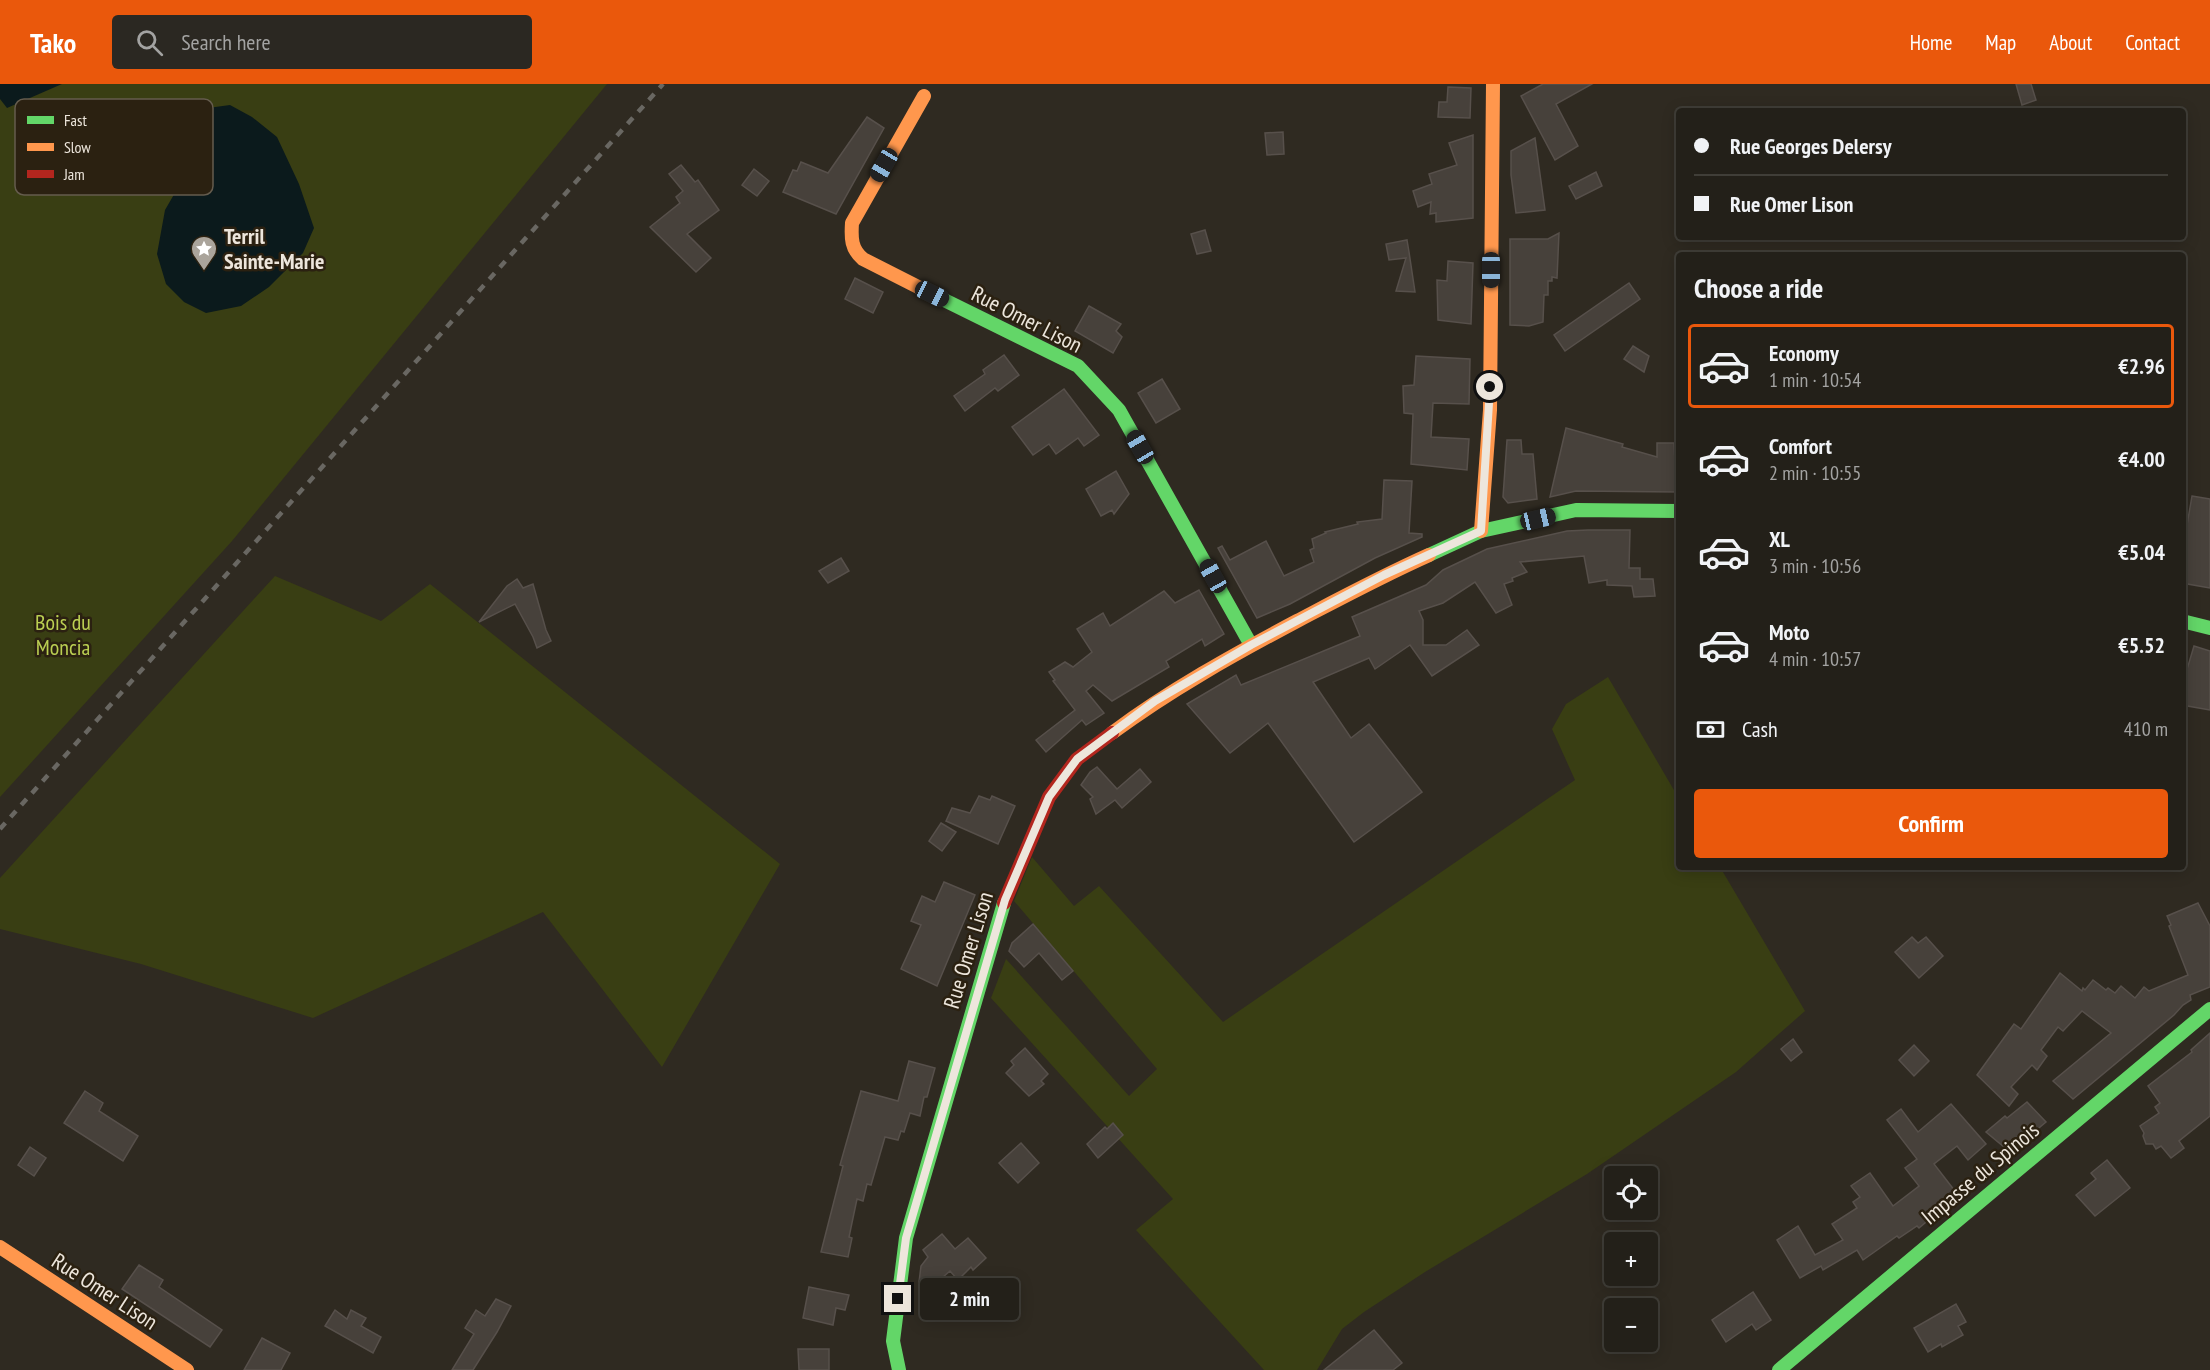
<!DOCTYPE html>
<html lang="en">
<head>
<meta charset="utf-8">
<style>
  body { margin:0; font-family:"PT Sans Narrow",sans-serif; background:#2b2822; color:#f1f3f6; height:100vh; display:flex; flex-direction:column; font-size:22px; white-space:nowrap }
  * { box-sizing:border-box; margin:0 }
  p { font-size:20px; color:#a3a3a2 }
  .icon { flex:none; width:33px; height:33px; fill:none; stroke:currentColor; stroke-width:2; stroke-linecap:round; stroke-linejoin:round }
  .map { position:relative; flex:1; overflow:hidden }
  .side { position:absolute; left:1676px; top:168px; width:510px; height:618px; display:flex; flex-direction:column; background:#232019; border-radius:6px; box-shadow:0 3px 15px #0003,0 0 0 2px #403e38 }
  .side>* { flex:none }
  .top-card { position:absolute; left:1676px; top:24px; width:510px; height:132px; border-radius:6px; box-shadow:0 3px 15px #0003,0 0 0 2px #403e38; display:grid; align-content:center; height:132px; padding:0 18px; background:#232019 }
  .buttons { position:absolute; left:1604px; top:1082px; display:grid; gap:12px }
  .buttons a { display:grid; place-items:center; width:54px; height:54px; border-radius:6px; background:#232019; box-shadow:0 3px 15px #0003,0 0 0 2px #403e38; font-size:30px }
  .end { position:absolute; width:27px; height:27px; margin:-14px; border:8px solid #ede6dc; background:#111; box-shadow:0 0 0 3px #111 }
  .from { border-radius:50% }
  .bubble { position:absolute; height:42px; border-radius:6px; background:#232019; box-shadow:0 3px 15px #0003,0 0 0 2px #403e38; font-size:20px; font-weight:600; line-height:42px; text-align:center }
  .car { position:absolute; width:18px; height:36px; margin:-18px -9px; border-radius:8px; box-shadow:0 0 4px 2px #0007; background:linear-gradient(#222 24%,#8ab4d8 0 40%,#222 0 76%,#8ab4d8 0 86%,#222 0) }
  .top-card b { display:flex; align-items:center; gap:21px; height:57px; font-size:22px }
  .top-card b+b { border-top:2px solid #403e38 }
  .top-card i { width:15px; height:15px; background:#f1f3f6 }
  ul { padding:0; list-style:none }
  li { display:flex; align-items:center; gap:18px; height:84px; margin:0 12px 9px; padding:0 6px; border:3px solid transparent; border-radius:6px }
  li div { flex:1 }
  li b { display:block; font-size:22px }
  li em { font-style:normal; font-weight:600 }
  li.selected { border-color:#ea580c }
  li>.icon { width:54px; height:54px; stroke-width:1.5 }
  h2 { padding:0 18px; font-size:27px; line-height:72px }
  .pay { display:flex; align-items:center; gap:15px; height:66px; padding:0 18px; font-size:22px }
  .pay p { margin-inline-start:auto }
  .cta { display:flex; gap:12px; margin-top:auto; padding:12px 18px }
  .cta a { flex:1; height:69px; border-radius:6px; background:#ea580c; color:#fff; font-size:24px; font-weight:600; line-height:69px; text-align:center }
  header { display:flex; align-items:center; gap:36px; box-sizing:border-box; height:84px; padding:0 30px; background:#ea580c; color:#fff }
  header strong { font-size:28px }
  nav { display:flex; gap:33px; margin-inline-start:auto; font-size:21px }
  .search { width:420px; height:54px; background:#2b2822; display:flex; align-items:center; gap:15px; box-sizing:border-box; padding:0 21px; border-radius:6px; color:#a3a3a2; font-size:22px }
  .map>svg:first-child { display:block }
  .green { fill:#393e13 }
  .water { fill:#0b1a1c }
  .building { fill:#47413b; stroke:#57504b; stroke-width:1.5 }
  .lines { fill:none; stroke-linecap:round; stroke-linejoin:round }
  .fast { stroke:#63d668; stroke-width:14 }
  .slow { stroke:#ff974d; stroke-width:14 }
  .jam { stroke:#b3261e; stroke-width:14 }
  .rail { stroke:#696762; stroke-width:4.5; stroke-dasharray:8 8; stroke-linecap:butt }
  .route { stroke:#ede6dc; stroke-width:8 }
  .labels { text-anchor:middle; stroke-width:5; stroke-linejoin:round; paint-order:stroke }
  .poi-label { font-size:22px; font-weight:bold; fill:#ede6dc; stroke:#2b2111; text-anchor:start }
  .street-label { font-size:22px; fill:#ede6dc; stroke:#2b2111 }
  .park-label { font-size:22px; fill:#bbcf52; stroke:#2b2111 }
  .key { fill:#2b2111; stroke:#655c4e; stroke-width:1.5 }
  .key-label { font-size:16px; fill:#ede6dc }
</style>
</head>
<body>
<header>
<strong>Tako</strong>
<div class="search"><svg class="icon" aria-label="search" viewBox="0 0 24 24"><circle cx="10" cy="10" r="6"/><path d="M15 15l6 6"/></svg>Search here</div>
<nav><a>Home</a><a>Map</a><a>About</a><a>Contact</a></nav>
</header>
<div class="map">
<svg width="2210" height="1286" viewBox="0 0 2210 1286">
  <rect width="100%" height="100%" fill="#2f2a21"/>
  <g class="green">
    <path d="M0 0H607L232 457 0 713Z"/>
    <path d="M275 492 381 537 430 500 780 780 662 983 543 828 313 934 141 880 0 845V794Z"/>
    <path d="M1608 593 1678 713V783H1720L1805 927 1736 988 1587 1090 1425 1188 1364 1228 1342 1245 1317 1286H1264L1136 1146 1173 1115 991 914 1006 875 1129 1012 1157 985 1014 817 1032 773 1074 822 1099 802 1223 938 1575 696 1552 645 1566 620Z"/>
  </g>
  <g class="water">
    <path d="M0 0H62L7 24 0 15Z"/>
    <path d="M230 21 252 33 277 53 299 100 314 144 303 169 269 203 241 222 206 229 184 218 166 200 157 170 165 126 202 62 198 44 208 24Z"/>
  </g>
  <g class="building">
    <path d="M1543 0H1592L1556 20 1578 62 1555 76 1521 12Z"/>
    <path d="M2016 0H2031L2036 16 2022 21Z"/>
    <path d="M1448 3 1471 4 1470 34 1438 33 1439 18H1447Z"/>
    <path d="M867 33 884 44 836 130 783 108 793 86 797 87 801 78 828 89Z"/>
    <path d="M1283 48 1284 70 1267 71 1265 49Z"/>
    <path d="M1473 51V134L1436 138V129L1430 130 1431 118 1418 123 1413 107 1432 100 1429 90 1457 81 1449 59Z"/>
    <path d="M1535 54 1545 126 1516 129 1511 91V67Z"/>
    <path d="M681 81 695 98 698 96 719 126 687 150 711 174 696 188 650 143 680 119 676 113 683 107 669 90Z"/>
    <path d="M754 85 769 97 757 112 742 101Z"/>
    <path d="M1596 88 1602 102 1576 115 1569 102Z"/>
    <path d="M1205 146 1211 167 1197 170 1191 150Z"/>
    <path d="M1559 149 1557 194 1552 193V197H1548V211H1544L1543 238 1529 242 1510 241V155H1548Z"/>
    <path d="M1407 156 1409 168 1415 208 1396 207 1406 174 1389 176 1386 160Z"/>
    <path d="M1448 177 1473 179 1471 240 1438 236 1437 196 1447 197Z"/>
    <path d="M855 194 883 208 873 229 845 215Z"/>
    <path d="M1629 199 1640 215 1565 267 1554 251Z"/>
    <path d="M1089 222 1121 240 1116 247 1122 253 1113 269 1075 247Z"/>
    <path d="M1633 262 1649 272 1644 288 1624 275Z"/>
    <path d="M1004 271 1019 291 998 307 995 304 965 327 954 312 985 290 983 286Z"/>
    <path d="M1416 272 1470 275 1469 320 1433 319 1431 353 1469 355 1467 386 1411 380 1413 330 1404 329 1403 302 1414 301Z"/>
    <path d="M1162 295 1180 325 1156 339 1138 309Z"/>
    <path d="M1064 305 1099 351 1084 362 1078 354 1056 370 1049 360 1033 371 1012 343Z"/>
    <path d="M1566 344 1623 360 1622 363 1657 373V359H1674L1675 378H1678V408L1576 407 1550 413Z"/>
    <path d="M1507 356H1521L1522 370H1533L1537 415 1508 419 1503 413Z"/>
    <path d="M1116 387 1129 410 1114 430 1112 426 1101 432 1086 405Z"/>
    <path d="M1384 396 1412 397 1409 449 1422 450V453L1375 474 1290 520 1257 534 1218 464 1222 462 1230 476 1266 457 1284 492 1314 478 1310 466 1314 464 1312 455 1326 449 1325 448 1358 440 1357 438 1382 435Z"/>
    <path d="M2192 412 2210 415V504L2182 499V440L2187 441Z"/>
    <path d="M1588 446H1630L1629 484H1640V495H1653L1655 512 1634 513 1632 502 1607 501V496L1589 499 1584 472 1520 478 1527 488 1512 494 1513 497 1504 500 1512 521 1496 529 1475 498 1443 519 1419 527 1423 536V561H1446L1467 546 1479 561 1432 592 1410 561 1375 585 1369 574 1313 598 1351 654 1369 640 1422 708 1354 758 1268 639 1230 669 1187 620 1236 591 1241 601 1360 552 1352 533 1426 501 1443 486 1487 465 1567 447Z"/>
    <path d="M841 474 849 487 828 499 819 487Z"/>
    <path d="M517 495 523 504 533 500 546 546 551 557 537 564 533 553 515 520 479 538 507 502Z"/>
    <path d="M1199 506 1224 550 1205 562 1202 555 1166 577 1169 583 1112 617 1093 601 1086 607 1104 629 1086 641 1082 636 1046 668 1036 656 1075 626 1053 597 1055 596 1049 588 1065 578 1073 583 1092 568 1077 545 1103 529 1110 542 1164 507 1175 519Z"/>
    <path d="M2194 562 2210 567V626L2182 621V602Z"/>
    <path d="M1097 683 1117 705 1140 685 1151 698 1122 724 1115 716 1096 730 1090 715 1093 713 1081 701 1090 688Z"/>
    <path d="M979 712 990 716 992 712 1015 722 998 760 946 737 952 724 970 729Z"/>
    <path d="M941 739 956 748 942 767 929 757Z"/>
    <path d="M944 798 975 811 937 902 901 885 921 841 911 837 922 812 935 818Z"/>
    <path d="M2198 819 2210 842V903L2190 911 2191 916 2183 921 2174 931 2073 1015 2053 997 2111 949 2082 927 2063 947 2058 943 2041 966 2047 972 2037 986 2032 981 2011 1003 2018 1010 2009 1022 1977 991 2014 940 2021 945 2060 889 2082 907 2083 904 2085 906 2093 896 2106 906 2108 904 2115 909 2121 902 2135 914 2144 903 2149 907 2188 891 2169 842 2171 841 2167 832Z"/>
    <path d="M1033 840 1073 887 1062 896 1039 869 1024 883 1009 867 1012 859Z"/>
    <path d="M1912 853 1918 859 1926 853 1943 872 1919 894 1895 868Z"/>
    <path d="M2210 949V1032L2179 1057 2184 1064 2171 1074 2161 1062 2156 1065 2153 1060H2146L2143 1052 2144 1049 2140 1042 2159 1029 2155 1023 2160 1019 2148 1002 2192 968 2191 966Z"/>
    <path d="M1793 955 1802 968 1791 977 1781 965Z"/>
    <path d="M1914 961 1929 977 1914 992 1899 976Z"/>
    <path d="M1025 964 1048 990 1041 997 1044 1000 1029 1012 1006 989 1014 981 1011 977Z"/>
    <path d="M909 977 935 984 927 1013H924L920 1032 910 1029 904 1048 901 1047 898 1056 885 1053 871 1101 867 1100 863 1117 857 1115 849 1153 852 1154 848 1173 821 1168 843 1082 840 1081 861 1007 898 1017Z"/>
    <path d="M85 1007 103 1019 99 1027 138 1052 123 1077 64 1039Z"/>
    <path d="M2027 1018 2046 1038 2010 1068 1986 1048 2005 1032 2007 1034Z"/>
    <path d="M1951 1020 1986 1060 1968 1076 1957 1062 1934 1080 1958 1111 1919 1144 1917 1142 1899 1154 1897 1152 1863 1176 1857 1166 1823 1186 1821 1182 1800 1194 1777 1156 1798 1142 1815 1171 1843 1156 1832 1140 1857 1124 1853 1118 1860 1113 1851 1102 1870 1089 1893 1122 1919 1102 1905 1084 1917 1075 1887 1036 1901 1025 1918 1048Z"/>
    <path d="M1113 1039 1123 1051 1098 1074 1087 1060 1105 1043 1107 1045Z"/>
    <path d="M1021 1059 1039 1079 1018 1099 999 1079Z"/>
    <path d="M30 1063 46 1074 34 1092 18 1081Z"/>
    <path d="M2107 1076 2130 1104 2095 1132 2076 1111 2096 1095 2091 1089Z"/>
    <path d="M942 1150 955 1165 968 1154 986 1174 973 1186 971 1183 958 1196 950 1187 927 1207 919 1198 921 1182 928 1173 923 1166Z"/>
    <path d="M139 1181 163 1196 159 1203 222 1246 210 1263 122 1205Z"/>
    <path d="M809 1203 849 1211 845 1226 836 1224 833 1241 803 1234Z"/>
    <path d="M1753 1208 1771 1236 1756 1246 1752 1240 1726 1258 1712 1236Z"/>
    <path d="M496 1215 511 1222 497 1248 473 1286H452L474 1250 465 1244 476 1226 485 1232Z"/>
    <path d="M1956 1220 1966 1238 1958 1242 1963 1251 1942 1263 1941 1260 1928 1268 1914 1244Z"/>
    <path d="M335 1226 347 1235 351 1226 366 1234 361 1242 381 1253 373 1269 325 1242Z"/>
    <path d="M1374 1246 1402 1279 1393 1286H1324Z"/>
    <path d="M262 1254 290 1269 281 1286H244Z"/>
    <path d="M798 1265H829V1286H799Z"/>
  </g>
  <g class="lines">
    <g class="fast">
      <path d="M930 209 1078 282 1119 326 1251 561"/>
      <path d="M1429 471 1481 447 1576 426 1678 427"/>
      <path d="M2182 537 2210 544"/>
      <path d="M899 1286 893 1257 906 1154 1004 819"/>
      <path d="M1779 1286 2210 925"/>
    </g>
    <g class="slow">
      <path d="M924 12 852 139C851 154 851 165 863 175L930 209"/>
      <path d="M1481 447 1490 326 1493 0"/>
      <path d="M1112 649C1170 606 1233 571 1297 537 1341 514 1384 491 1429 471"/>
      <path d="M0 1163 187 1286"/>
    </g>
    <path class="jam" d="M1004 819 1049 713 1077 675 1112 649"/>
    <path class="rail" d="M0 745 663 0"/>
  </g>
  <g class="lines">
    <path class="route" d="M898 1215 906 1154 1005 816 1049 713 1077 675 1155 617 1251 561 1384 491 1481 447 1490 303"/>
  </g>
  <defs>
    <symbol id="sight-pin" viewBox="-11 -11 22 30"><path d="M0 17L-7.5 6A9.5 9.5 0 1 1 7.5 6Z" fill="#aaa49b" stroke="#2b2111"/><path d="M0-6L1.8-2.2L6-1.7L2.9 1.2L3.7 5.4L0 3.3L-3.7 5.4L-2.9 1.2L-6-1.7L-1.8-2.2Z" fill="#fff"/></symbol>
  </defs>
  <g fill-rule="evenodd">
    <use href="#sight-pin" x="189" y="150" width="30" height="40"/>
  </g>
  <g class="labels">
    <g class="poi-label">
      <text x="224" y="160">Terril<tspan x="224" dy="25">Sainte-Marie</tspan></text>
    </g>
    <g class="street-label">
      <text transform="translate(1027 235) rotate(27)" y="8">Rue Omer Lison</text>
      <text transform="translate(968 866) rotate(-73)" y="8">Rue Omer Lison</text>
      <text transform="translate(1980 1089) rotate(-40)" y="8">Impasse du Spinois</text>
      <text transform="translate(105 1207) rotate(33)" y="8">Rue Omer Lison</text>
    </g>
    <g class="park-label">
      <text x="63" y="546">Bois du<tspan x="63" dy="25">Moncia</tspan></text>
    </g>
  </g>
  <rect x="15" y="15" width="198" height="96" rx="9" class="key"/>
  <rect x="27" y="32" width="27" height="8" fill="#63d668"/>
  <rect x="27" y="59" width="27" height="8" fill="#ff974d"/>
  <rect x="27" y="86" width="27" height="8" fill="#b3261e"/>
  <g class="key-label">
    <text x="64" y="42">Fast</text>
    <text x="64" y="69">Slow</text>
    <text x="64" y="96">Jam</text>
  </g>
</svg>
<div class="buttons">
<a><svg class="icon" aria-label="locate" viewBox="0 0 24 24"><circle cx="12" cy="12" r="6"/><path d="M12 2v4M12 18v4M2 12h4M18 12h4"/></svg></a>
<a>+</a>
<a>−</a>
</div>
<i class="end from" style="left:1490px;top:303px"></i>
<i class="end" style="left:898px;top:1215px"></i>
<div class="bubble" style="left:920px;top:1194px;width:99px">2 min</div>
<i class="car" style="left:884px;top:81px;rotate:210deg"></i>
<i class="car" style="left:1491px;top:186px;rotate:180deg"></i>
<i class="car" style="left:932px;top:210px;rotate:116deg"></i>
<i class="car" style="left:1140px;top:363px;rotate:330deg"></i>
<i class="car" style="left:1538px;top:435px;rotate:77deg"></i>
<i class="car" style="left:1213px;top:492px;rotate:331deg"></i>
<div class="top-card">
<b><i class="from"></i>Rue Georges Delersy</b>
<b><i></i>Rue Omer Lison</b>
</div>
<section class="side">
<h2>Choose a ride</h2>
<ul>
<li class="selected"><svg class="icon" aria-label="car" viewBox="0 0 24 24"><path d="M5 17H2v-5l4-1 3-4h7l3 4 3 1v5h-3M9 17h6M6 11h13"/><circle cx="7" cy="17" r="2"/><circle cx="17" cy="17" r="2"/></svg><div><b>Economy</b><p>1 min · 10:54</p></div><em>€2.96</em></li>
<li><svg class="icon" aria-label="car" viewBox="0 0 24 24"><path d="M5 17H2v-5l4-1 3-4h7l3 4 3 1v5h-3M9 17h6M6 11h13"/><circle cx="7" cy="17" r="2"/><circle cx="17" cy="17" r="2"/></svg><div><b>Comfort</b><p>2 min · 10:55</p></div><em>€4.00</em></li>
<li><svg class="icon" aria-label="car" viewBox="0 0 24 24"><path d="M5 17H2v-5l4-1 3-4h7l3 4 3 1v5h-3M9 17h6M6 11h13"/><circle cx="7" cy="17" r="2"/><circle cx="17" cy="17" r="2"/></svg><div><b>XL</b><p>3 min · 10:56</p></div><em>€5.04</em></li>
<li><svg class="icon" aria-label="car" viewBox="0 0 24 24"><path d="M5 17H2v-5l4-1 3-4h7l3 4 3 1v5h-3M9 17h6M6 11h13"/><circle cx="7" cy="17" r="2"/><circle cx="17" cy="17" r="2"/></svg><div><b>Moto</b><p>4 min · 10:57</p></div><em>€5.52</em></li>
</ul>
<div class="pay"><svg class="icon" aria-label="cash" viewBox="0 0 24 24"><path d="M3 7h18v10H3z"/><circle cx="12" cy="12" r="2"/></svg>Cash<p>410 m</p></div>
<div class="cta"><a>Confirm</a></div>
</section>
</div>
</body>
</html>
